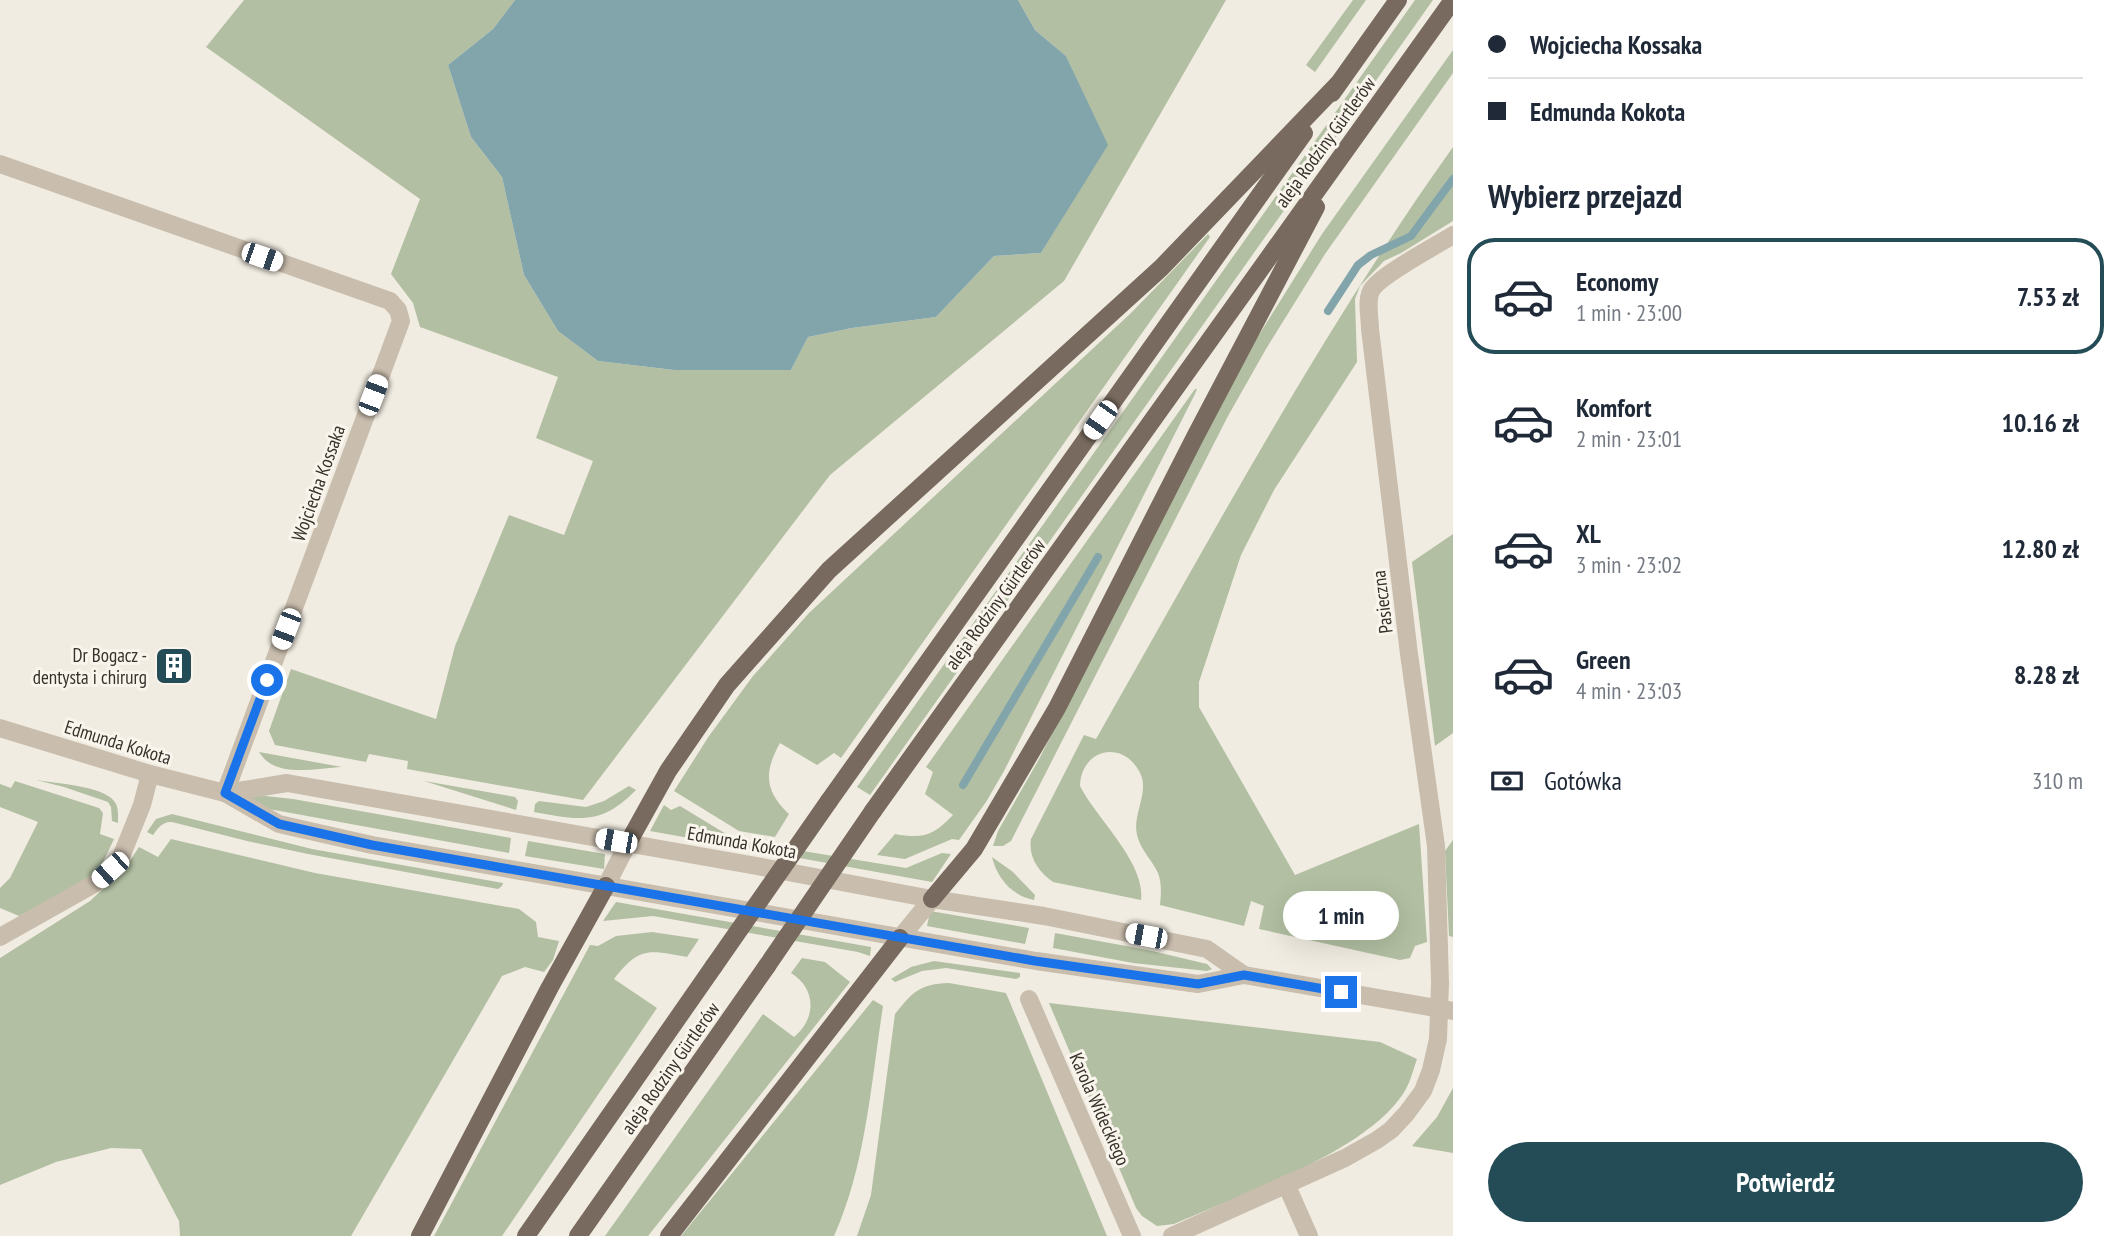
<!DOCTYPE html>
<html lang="pl">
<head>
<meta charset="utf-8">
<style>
  body { margin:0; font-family:"PT Sans Narrow",sans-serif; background:#f2f2f3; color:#1f2937; height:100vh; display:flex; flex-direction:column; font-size:26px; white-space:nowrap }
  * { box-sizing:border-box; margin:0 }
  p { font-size:23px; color:#747a83 }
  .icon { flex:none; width:38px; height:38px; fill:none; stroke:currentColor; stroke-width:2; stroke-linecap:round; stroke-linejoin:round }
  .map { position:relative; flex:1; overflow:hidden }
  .sheet { display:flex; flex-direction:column; background:#fff; width:665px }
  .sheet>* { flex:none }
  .banner { display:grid; align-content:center; height:154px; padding:0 35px; background:#fff }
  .end { position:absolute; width:32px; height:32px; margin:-16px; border:9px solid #1a73e8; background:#fff; box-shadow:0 0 0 4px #fff }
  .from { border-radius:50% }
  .bubble { position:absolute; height:49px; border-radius:24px; background:#fff; box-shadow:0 7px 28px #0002; font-size:23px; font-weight:600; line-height:49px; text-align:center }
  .car { position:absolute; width:21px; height:42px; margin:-21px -10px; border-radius:9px; box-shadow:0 0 5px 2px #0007; background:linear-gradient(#fff 24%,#345 0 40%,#fff 0 76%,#345 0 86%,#fff 0) }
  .banner b { display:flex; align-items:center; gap:24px; height:66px; font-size:26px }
  .banner b+b { border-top:2px solid #e0e1e3 }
  .banner i { width:18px; height:18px; background:#1f2937 }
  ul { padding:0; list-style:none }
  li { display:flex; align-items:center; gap:21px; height:116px; margin:0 14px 10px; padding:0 21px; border:4px solid transparent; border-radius:28px }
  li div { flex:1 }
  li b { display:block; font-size:26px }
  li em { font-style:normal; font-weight:600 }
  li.on { border-color:#244c56 }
  li>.icon { width:63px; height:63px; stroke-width:1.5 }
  h2 { padding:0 35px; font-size:32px; line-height:84px }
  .pay { display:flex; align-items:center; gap:18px; height:77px; padding:0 35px; font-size:26px }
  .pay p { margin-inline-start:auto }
  .button { display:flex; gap:14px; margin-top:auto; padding:14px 35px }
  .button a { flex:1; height:80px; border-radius:42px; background:#244c56; color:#fff; font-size:28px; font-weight:600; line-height:80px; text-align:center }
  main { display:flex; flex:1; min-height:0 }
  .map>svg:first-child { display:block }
  .green { fill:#b2bfa2 }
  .water { fill:#82a5ac }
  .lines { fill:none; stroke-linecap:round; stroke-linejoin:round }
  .stream { stroke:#82a5ac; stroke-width:8 }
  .minor { stroke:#c9bdad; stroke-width:18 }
  .major { stroke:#786a5e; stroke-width:18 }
  .major-bridge { stroke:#786a5e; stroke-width:18 }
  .route { stroke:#1a73e8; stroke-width:9 }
  .labels { text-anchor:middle; stroke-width:6; stroke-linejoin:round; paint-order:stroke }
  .street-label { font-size:19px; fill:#38312b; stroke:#f9f5ed }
  .poi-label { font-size:19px; fill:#38312b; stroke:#f9f5ed; text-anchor:end }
</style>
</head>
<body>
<main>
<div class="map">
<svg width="1453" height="1236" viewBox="0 0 1453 1236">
  <rect width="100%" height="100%" fill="#f1ece1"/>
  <g class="green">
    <path d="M244 0H515L493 29 448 65 471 137 502 177 524 275 558 331 598 361 674 370H791L808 337 852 328 936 317 994 256 1041 253 1107 145 1066 56 1035 30 1018 0H1226L1064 281 830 475 583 800 407 769 408 761 369 754 366 762 275 745 269 731 291 669 436 719 455 646 509 515 564 535 593 461 536 438 558 377 420 327 413 303 391 274 420 199 206 47Z"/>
    <path d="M1353 0H1366L1315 72 1306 65Z"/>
    <path d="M1415 0H1433L870 795 857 787Z"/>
    <path d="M1453 50V73L1325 254 1266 349 1228 416 1011 841 1003 846H993L998 831 1038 761 1247 354 1322 234Z"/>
    <path d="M1453 147V221L1401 253 1384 261 1360 286 1355 299 1357 362 1274 490 1241 555 1199 682V707L1295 875 1419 824 1427 942 1415 946 1410 958 1400 960 1259 929 1264 906 1251 901 1244 926 1160 905C1161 895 1162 883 1158 873 1152 860 1140 849 1137 835 1132 813 1151 791 1139 771 1121 739 1081 750 1080 786 1096 818 1146 863 1141 900L1053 882C1039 872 1028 857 1031 839L1084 735 1096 739C1210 539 1319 335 1453 147Z"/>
    <path d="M1208 234 1210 237 841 758 834 753 817 765 780 743C764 772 764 790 789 814L775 837 739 831 674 791 709 736 753 676 809 613 1131 313Z"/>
    <path d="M1195 389H1197L1195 394 1004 771 986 802 959 840 952 839 905 859 877 855 895 834C923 839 933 836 953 815L925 794 933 772 926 767Z"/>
    <path d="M1453 534V733L1435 746 1412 562Z"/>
    <path d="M259 752 342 767C316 768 275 779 259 752Z"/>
    <path d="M36 780C54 783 103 786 114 801 119 807 118 815 118 823L112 821 111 807 108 802 64 787Z"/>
    <path d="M15 781 99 808 103 813 100 834 114 839 102 864 84 882 19 916 0 908V888L10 878 38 822 0 807V784L11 788Z"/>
    <path d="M424 781 515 797 518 801 516 810Z"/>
    <path d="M629 786 636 790C601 826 578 820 534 812L535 804 539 801 586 807 604 801Z"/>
    <path d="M247 794 293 799 511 838 509 853 269 809 258 806Z"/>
    <path d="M664 805 671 810 680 806 736 840 906 868 942 853 951 854 932 882 650 831Z"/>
    <path d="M172 814 312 849 503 883 502 886 498 889 308 854 247 841 172 822C163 821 158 828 153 835L147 832 156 819Z"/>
    <path d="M171 839 315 873 519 909 536 922 538 937 559 941 553 960 544 972 525 967 502 976 351 1236H180L179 1221 141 1149 111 1148 56 1162 0 1185V958L90 901 125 868 139 847 158 857Z"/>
    <path d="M1453 840V937L1449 936 1445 851Z"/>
    <path d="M528 841 605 854 604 869 525 856Z"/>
    <path d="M992 857 1013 872 1035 895 1034 900C1012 896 997 878 992 857Z"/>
    <path d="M616 902 871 947 870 956 858 952 653 916 603 921Z"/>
    <path d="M930 911 1029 928 1025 944 927 926Z"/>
    <path d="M652 932 699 939 687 957C650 950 639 946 614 979L657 1008 502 1236H434L590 945 598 946 616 936Z"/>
    <path d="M1055 933 1148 950 1207 964 1212 969 1207 971 1133 963 1053 948Z"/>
    <path d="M802 958 825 962 850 982 648 1236H605L763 1014 794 1037C816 1019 817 989 791 973Z"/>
    <path d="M934 961 1020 973V977L1016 979 946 968 922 971 895 982 891 979 911 967Z"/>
    <path d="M949 983 1006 993 1107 1236H857L871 1195 895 1014C913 992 919 984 949 983Z"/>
    <path d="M873 1000 883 1006C871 1083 866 1165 834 1236H681Z"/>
    <path d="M1049 1003 1380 1042 1417 1059C1413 1070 1410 1084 1403 1094 1364 1153 1239 1195 1174 1224L1157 1226 1142 1216 1136 1208Z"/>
    <path d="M1453 1088V1153L1412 1146 1437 1117Z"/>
  </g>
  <path class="water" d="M515 0H1018L1035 30 1066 56 1108 145 1041 253 994 256 936 317 852 328 808 337 791 370H674L598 361 558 331 524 275 502 177 471 137 448 65 493 29Z"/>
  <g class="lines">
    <g class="stream">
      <path d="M1328 311 1358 265 1371 255 1411 236 1453 179"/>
      <path d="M963 785 1098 557"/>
    </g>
    <g class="minor">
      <path d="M0 164 390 301 398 310 401 321 225 793"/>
      <path d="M0 728 150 774 225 793 279 824 372 845 1036 961 1198 984 1244 975 1453 1011"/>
      <path d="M225 793 287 783 751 865 932 899 1044 916 1207 949 1244 975"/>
      <path d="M606 886 628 843"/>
      <path d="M0 937 94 884 110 870 121 857 142 805 150 774"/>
      <path d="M900 938 932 899"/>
      <path d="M1029 999 1132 1236"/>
      <path d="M1286 1184 1309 1236"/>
      <path d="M1172 1236 1345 1158 1377 1140 1391 1130 1406 1114 1423 1091 1431 1070 1438 1039 1440 983 1436 846 1409 654 1370 329C1370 317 1366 302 1371 291 1378 276 1436 246 1453 235"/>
    </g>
    <g class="major">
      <path d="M1332 93 1398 0"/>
      <path d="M829 801 1304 133"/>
      <path d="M873 811 1453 0"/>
      <path d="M628 843 668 771 727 685 829 570 1161 268 1338 84"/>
      <path d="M932 899 974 849 1057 708 1196 435 1316 207"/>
      <path d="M420 1236 550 987 606 886"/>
      <path d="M526 1236 714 966"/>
      <path d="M578 1236 767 966"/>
      <path d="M669 1236 900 938"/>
    </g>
    <g class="major-bridge">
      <path d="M714 966 829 801"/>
      <path d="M767 966 873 811"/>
    </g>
  </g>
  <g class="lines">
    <path class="route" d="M267 680 225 793 279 824 372 845 1035 961 1198 984 1244 975 1341 992"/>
  </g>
  <defs>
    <symbol id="building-square" viewBox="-11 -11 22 22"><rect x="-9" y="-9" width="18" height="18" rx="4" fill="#244c56" stroke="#f9f5ed"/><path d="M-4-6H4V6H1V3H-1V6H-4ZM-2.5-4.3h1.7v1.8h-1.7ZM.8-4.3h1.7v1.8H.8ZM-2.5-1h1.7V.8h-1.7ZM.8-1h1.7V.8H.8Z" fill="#fff"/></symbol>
  </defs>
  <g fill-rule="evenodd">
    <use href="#building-square" x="152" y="644" width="44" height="44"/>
  </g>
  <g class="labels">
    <g class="street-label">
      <text transform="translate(1325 142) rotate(-54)" y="7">aleja Rodziny Gürtlerów</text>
      <text transform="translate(318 483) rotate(-70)" y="7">Wojciecha Kossaka</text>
      <text transform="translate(1382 602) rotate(-97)" y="7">Pasieczna</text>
      <text transform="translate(995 604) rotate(-54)" y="7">aleja Rodziny Gürtlerów</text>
      <text transform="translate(118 742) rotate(17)" y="7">Edmunda Kokota</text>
      <text transform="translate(742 842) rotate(10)" y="7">Edmunda Kokota</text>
      <text transform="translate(670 1068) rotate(-55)" y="7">aleja Rodziny Gürtlerów</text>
      <text transform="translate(1100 1109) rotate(66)" y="7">Karola Wideckiego</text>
    </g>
    <g class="poi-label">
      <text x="147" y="662">Dr Bogacz -<tspan x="147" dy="22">dentysta i chirurg</tspan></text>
    </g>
  </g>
</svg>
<i class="end from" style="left:267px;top:680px"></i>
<i class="end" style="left:1341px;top:992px"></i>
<div class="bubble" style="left:1283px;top:891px;width:116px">1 min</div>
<i class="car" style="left:262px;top:257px;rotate:109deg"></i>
<i class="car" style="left:373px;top:395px;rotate:21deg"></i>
<i class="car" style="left:1100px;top:420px;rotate:215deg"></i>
<i class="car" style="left:286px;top:629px;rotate:201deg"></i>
<i class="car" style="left:616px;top:841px;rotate:280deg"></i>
<i class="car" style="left:110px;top:870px;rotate:228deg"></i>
<i class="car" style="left:1146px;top:936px;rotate:281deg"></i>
</div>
<section class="sheet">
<div class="banner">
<b><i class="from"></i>Wojciecha Kossaka</b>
<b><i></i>Edmunda Kokota</b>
</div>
<h2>Wybierz przejazd</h2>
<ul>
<li class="on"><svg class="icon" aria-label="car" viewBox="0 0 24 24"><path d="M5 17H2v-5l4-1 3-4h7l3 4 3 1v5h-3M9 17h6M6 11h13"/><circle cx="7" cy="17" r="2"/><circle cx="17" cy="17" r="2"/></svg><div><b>Economy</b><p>1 min · 23:00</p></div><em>7.53 zł</em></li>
<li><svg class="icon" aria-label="car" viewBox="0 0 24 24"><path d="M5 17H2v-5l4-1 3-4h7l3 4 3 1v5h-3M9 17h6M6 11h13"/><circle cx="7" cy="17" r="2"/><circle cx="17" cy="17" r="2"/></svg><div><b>Komfort</b><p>2 min · 23:01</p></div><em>10.16 zł</em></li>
<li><svg class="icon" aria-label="car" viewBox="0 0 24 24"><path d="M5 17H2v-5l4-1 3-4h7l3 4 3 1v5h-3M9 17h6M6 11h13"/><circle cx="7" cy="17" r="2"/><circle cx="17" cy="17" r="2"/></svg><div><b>XL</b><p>3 min · 23:02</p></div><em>12.80 zł</em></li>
<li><svg class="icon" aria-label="car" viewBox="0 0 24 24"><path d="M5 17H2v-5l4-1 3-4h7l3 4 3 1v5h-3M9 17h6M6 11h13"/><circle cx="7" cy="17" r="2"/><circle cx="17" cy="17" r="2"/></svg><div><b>Green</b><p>4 min · 23:03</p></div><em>8.28 zł</em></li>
</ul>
<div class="pay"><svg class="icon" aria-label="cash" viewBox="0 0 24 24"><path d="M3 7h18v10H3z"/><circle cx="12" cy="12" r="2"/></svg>Gotówka<p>310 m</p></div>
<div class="button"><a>Potwierdź</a></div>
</section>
</main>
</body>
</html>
